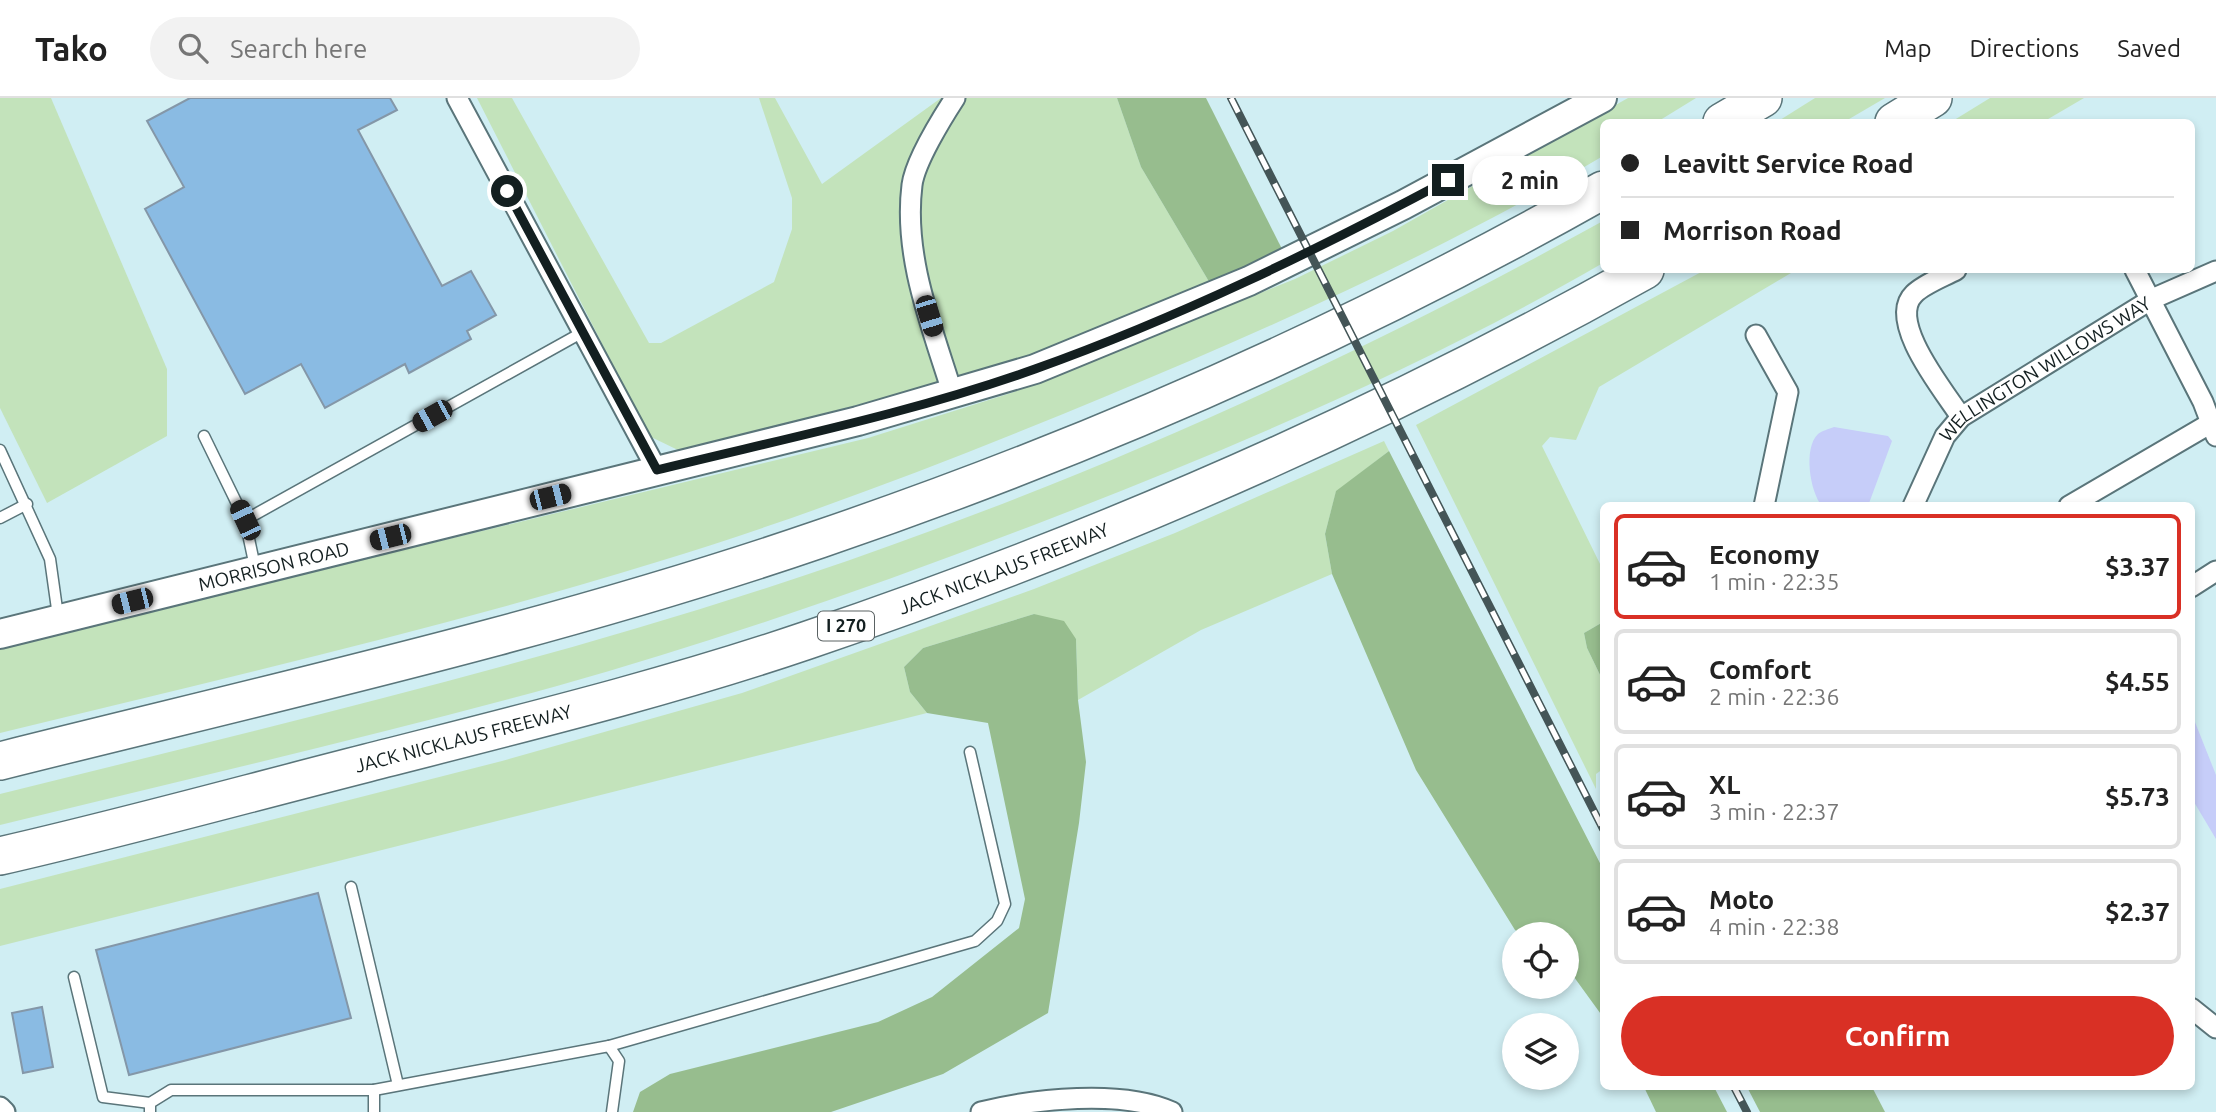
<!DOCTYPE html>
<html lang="en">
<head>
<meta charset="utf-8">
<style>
  body { margin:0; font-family:Ubuntu,sans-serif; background:#f2f2f2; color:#222; height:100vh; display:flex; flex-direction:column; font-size:26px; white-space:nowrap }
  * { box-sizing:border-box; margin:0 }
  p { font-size:23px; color:#767676 }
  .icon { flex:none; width:38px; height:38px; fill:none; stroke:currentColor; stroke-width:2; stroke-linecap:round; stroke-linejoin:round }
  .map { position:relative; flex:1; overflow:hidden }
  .side { position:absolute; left:1600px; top:404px; width:595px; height:588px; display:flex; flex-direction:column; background:#fff; border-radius:10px; box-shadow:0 4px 10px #0003 }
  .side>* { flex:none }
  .guide { position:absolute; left:1600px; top:21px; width:595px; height:154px; border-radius:10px; box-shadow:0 4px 10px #0003; display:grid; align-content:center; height:154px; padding:0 21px; background:#fff }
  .fabs { position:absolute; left:1502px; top:824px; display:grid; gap:14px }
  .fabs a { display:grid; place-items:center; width:77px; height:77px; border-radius:50%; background:#fff; box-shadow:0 4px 10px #0003; font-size:35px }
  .end { position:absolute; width:32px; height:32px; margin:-16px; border:9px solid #131f20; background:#fff; box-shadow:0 0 0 4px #fff }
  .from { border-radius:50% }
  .bubble { position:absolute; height:49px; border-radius:24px; background:#fff; box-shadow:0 4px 10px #0003; font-size:23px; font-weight:600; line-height:49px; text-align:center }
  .car { position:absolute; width:21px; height:42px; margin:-21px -10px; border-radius:9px; box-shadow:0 0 5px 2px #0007; background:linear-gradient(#222 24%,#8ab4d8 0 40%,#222 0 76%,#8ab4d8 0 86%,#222 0) }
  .guide b { display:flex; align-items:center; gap:24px; height:66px; font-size:26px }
  .guide b+b { border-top:2px solid #e0e0e0 }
  .guide i { width:18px; height:18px; background:#222 }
  ul { padding:12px 0 0; list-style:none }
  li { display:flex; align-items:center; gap:21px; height:105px; margin:0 14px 10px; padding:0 7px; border:4px solid #e0e0e0; border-radius:10px }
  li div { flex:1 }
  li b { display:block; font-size:26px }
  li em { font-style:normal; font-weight:600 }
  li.current { border-color:#d93025 }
  li>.icon { width:63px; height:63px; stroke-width:1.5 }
  .cta { display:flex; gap:14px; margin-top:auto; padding:14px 21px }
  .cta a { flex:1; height:80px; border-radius:42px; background:#d93025; color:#fff; font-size:28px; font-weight:600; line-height:80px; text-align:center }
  header { display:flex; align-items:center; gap:42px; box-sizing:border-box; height:98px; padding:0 35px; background:#fff; border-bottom:2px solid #e0e0e0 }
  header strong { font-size:33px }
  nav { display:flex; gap:38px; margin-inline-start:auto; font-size:24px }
  .search { width:490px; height:63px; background:#f2f2f2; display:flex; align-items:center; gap:18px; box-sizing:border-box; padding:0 24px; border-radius:38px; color:#767676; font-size:26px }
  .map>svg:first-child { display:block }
  .green { fill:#c3e3bb }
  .forest { fill:#97bd8e }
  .water { fill:#c6cdf9 }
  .building { fill:#8abbe3; stroke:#8497a8; stroke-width:2 }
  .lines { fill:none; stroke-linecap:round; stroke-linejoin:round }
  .lane-casing { stroke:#5a757a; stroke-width:13 }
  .street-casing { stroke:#5a757a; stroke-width:23 }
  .secondary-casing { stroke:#5a757a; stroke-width:32 }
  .highway-casing { stroke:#5a757a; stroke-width:40 }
  .lane { stroke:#fff; stroke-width:10 }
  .street { stroke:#fff; stroke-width:19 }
  .secondary { stroke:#fff; stroke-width:28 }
  .highway { stroke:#fff; stroke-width:37 }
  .rail-casing { stroke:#445557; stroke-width:8 }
  .rail { stroke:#fff; stroke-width:5; stroke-dasharray:16; stroke-linecap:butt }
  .route { stroke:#131f20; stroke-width:9 }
  .labels { text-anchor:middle; stroke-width:7; stroke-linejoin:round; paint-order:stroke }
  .shield { fill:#fff; stroke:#5a6263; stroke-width:2 }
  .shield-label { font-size:18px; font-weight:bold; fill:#131f20 }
  .street-label { font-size:19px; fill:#131f20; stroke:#fff }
</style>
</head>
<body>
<header>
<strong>Tako</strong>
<div class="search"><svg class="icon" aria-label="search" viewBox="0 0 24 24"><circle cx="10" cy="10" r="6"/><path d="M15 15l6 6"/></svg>Search here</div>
<nav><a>Map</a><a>Directions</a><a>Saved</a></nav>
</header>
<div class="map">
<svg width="2216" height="1014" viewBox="0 0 2216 1014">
  <rect width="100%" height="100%" fill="#d0eef3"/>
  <g class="green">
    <path d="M0 0H51L167 271V338L47 405 0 310Z"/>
    <path d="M477 0H512L649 245H661L774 184 792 131V100L759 0H775L822 86 941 0H1117L1141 69 1211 187 1007 268 680 353 649 338Z"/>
    <path d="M1628 0H1696L1657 24H1603V58C1446 151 1277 227 1109 297 960 359 811 417 657 464 441 531 219 581 0 635V549L868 340 1011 295 1295 181 1393 133Z"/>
    <path d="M1815 0H1885L1844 24H1777Z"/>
    <path d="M1990 0H2084L2043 24H1951Z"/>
    <path d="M1603 123V165C1427 267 1241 347 1052 420 889 483 725 541 557 588 373 639 185 681 0 727V696C313 618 630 545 933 432 1164 347 1388 242 1603 123Z"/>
    <path d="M1705 172H1796L1599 289 1576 342 1550 339 1542 348 1603 472V524L1584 535 1587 550 1603 583V671L1596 676V691L1416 327Z"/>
    <path d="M1384 343 1389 353 1336 394 1325 436 1332 476 1201 532 1078 602 1076 541 1034 516 923 550 904 569 910 594 927 615 0 848V791L502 663 742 595 1034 491 1175 435Z"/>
  </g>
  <g class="forest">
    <path d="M1117 0H1206L1282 151 1211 187 1141 69Z"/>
    <path d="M1389 353 1603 771V919L1566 868V836H1521L1515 832 1416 672 1332 476 1325 436 1336 393Z"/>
    <path d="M1034 516 1064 523 1076 541 1078 602 1086 664 1079 725 1048 915 943 976 831 1014H633L640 994 670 976 878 924 932 899 1019 830 1025 801 988 625 927 615 910 594 904 569 923 550Z"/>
    <path d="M1603 524V583L1587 550 1584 535Z"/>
    <path d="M1644 989H1714L1727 1014H1656Z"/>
    <path d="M1747 989H1872L1885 1014H1760Z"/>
  </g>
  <g class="water">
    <path d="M1834 329 1888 338 1892 343 1868 408H1822C1810 394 1803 350 1818 336 1821 333 1829 331 1834 329Z"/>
    <path d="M2191 614 2216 677V741L2191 699Z"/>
  </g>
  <g class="building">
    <path d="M190 0H390L397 12 358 32 442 188 471 173 496 217 467 233 471 241 409 275 405 266 325 310 301 266 245 296 145 111 184 89 147 23Z"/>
    <path d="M318 795 351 920 129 977 96 852Z"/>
    <path d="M42 909 53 969 23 975 12 915Z"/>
  </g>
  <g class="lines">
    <defs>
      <g id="lane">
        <path d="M204 338 245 422 255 469"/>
        <path d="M0 352 50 461 58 518"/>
        <path d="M0 420 27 406"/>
        <path d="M245 422 583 234"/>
        <path d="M351 789 398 987"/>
        <path d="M74 879 103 999 150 1005"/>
        <path d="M609 948 975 843 997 823 1005 806 970 654"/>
        <path d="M374 992 609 948 619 963 612 1014"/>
        <path d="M150 1014V1005L171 992H374V1014"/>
      </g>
      <g id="street">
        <path d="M457 0 657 372"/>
        <path d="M1956 172C1943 179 1924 186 1914 196 1886 223 1945 294 1961 319"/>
        <path d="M2135 172 2203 304 2216 338"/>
        <path d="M1756 237 1788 294 1764 408"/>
        <path d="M953 297C932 229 903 159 912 87 915 64 942 20 955 0"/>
        <path id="s1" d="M1913 408 1945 338 1961 319 2152 201 2216 173"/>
        <path d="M2069 408 2211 325"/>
        <path d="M2191 489 2216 473"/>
        <path d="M2191 910 2216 930"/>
        <path d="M0 1009 5 1014"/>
        <path d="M981 1014C1033 1001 1122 991 1172 1014"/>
      </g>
      <g id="secondary">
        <path id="s2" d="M0 536 858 323 1035 271 1249 183 1403 107 1602 0"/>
      </g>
      <g id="highway">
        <path d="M1722 24 1763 0"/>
        <path d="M1894 24 1933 0"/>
        <path d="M0 663C275 594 552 533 820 441 1090 349 1355 232 1603 92"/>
        <path id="s3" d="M0 758C123 730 245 696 367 665 515 627 664 591 808 542 1097 444 1379 321 1645 172"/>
      </g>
    </defs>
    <use href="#lane" class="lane-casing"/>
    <use href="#street" class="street-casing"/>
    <use href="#secondary" class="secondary-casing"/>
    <use href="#highway" class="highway-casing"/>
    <use href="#lane" class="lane"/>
    <use href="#street" class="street"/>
    <use href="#secondary" class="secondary"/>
    <use href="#highway" class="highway"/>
    <defs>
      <g id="rail">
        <path d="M1231 0 1603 731"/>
        <path d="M1734 989 1747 1014"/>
      </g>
    </defs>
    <use href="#rail" class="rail-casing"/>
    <use href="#rail" class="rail"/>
  </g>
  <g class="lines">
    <path class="route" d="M507 93 657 372C783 341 912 315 1035 271 1178 220 1315 153 1448 82"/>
  </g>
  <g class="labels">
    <rect class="shield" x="818" y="513.5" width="56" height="29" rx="5"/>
    <g class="shield-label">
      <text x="846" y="534">I 270</text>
    </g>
    <g class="street-label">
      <text dy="7" stroke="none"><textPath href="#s1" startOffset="198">WELLINGTON WILLOWS WAY</textPath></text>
      <text dy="7" stroke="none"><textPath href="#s2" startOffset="282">MORRISON ROAD</textPath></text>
      <text dy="7" stroke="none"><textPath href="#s3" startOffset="1045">JACK NICKLAUS FREEWAY</textPath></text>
      <text dy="7" stroke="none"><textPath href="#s3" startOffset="478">JACK NICKLAUS FREEWAY</textPath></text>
    </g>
  </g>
</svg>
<div class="fabs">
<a><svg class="icon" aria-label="locate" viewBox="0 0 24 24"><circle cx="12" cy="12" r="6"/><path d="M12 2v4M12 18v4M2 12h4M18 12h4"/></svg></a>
<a><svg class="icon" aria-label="layers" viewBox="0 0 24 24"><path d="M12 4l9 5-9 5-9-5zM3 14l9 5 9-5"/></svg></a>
</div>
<i class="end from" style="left:507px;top:93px"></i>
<i class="end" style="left:1448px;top:82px"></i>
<div class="bubble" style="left:1472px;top:58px;width:116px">2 min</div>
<i class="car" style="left:929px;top:218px;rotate:163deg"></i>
<i class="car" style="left:432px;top:318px;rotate:241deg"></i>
<i class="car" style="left:550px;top:399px;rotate:76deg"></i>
<i class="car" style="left:245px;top:422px;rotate:335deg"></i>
<i class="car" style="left:390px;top:439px;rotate:256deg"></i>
<i class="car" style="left:132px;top:503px;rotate:256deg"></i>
<div class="guide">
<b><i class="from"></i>Leavitt Service Road</b>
<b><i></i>Morrison Road</b>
</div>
<section class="side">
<ul>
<li class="current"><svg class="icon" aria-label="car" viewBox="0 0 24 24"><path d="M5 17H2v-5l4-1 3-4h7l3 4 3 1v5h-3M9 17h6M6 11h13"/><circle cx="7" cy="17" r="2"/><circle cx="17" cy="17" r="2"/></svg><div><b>Economy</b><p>1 min · 22:35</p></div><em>$3.37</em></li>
<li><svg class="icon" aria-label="car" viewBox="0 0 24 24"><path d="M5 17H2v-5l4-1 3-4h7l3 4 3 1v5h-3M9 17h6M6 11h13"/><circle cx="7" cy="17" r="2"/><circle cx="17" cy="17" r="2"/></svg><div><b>Comfort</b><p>2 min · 22:36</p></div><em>$4.55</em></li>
<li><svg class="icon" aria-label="car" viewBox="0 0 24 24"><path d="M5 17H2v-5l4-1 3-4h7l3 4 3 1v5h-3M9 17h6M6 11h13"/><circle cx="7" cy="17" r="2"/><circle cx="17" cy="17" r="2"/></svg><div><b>XL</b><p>3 min · 22:37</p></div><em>$5.73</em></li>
<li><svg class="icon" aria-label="car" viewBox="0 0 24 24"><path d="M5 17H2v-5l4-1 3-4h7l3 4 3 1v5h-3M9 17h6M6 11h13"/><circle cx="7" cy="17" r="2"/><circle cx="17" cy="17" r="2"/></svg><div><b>Moto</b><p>4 min · 22:38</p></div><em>$2.37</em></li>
</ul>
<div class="cta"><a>Confirm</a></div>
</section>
</div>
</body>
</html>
